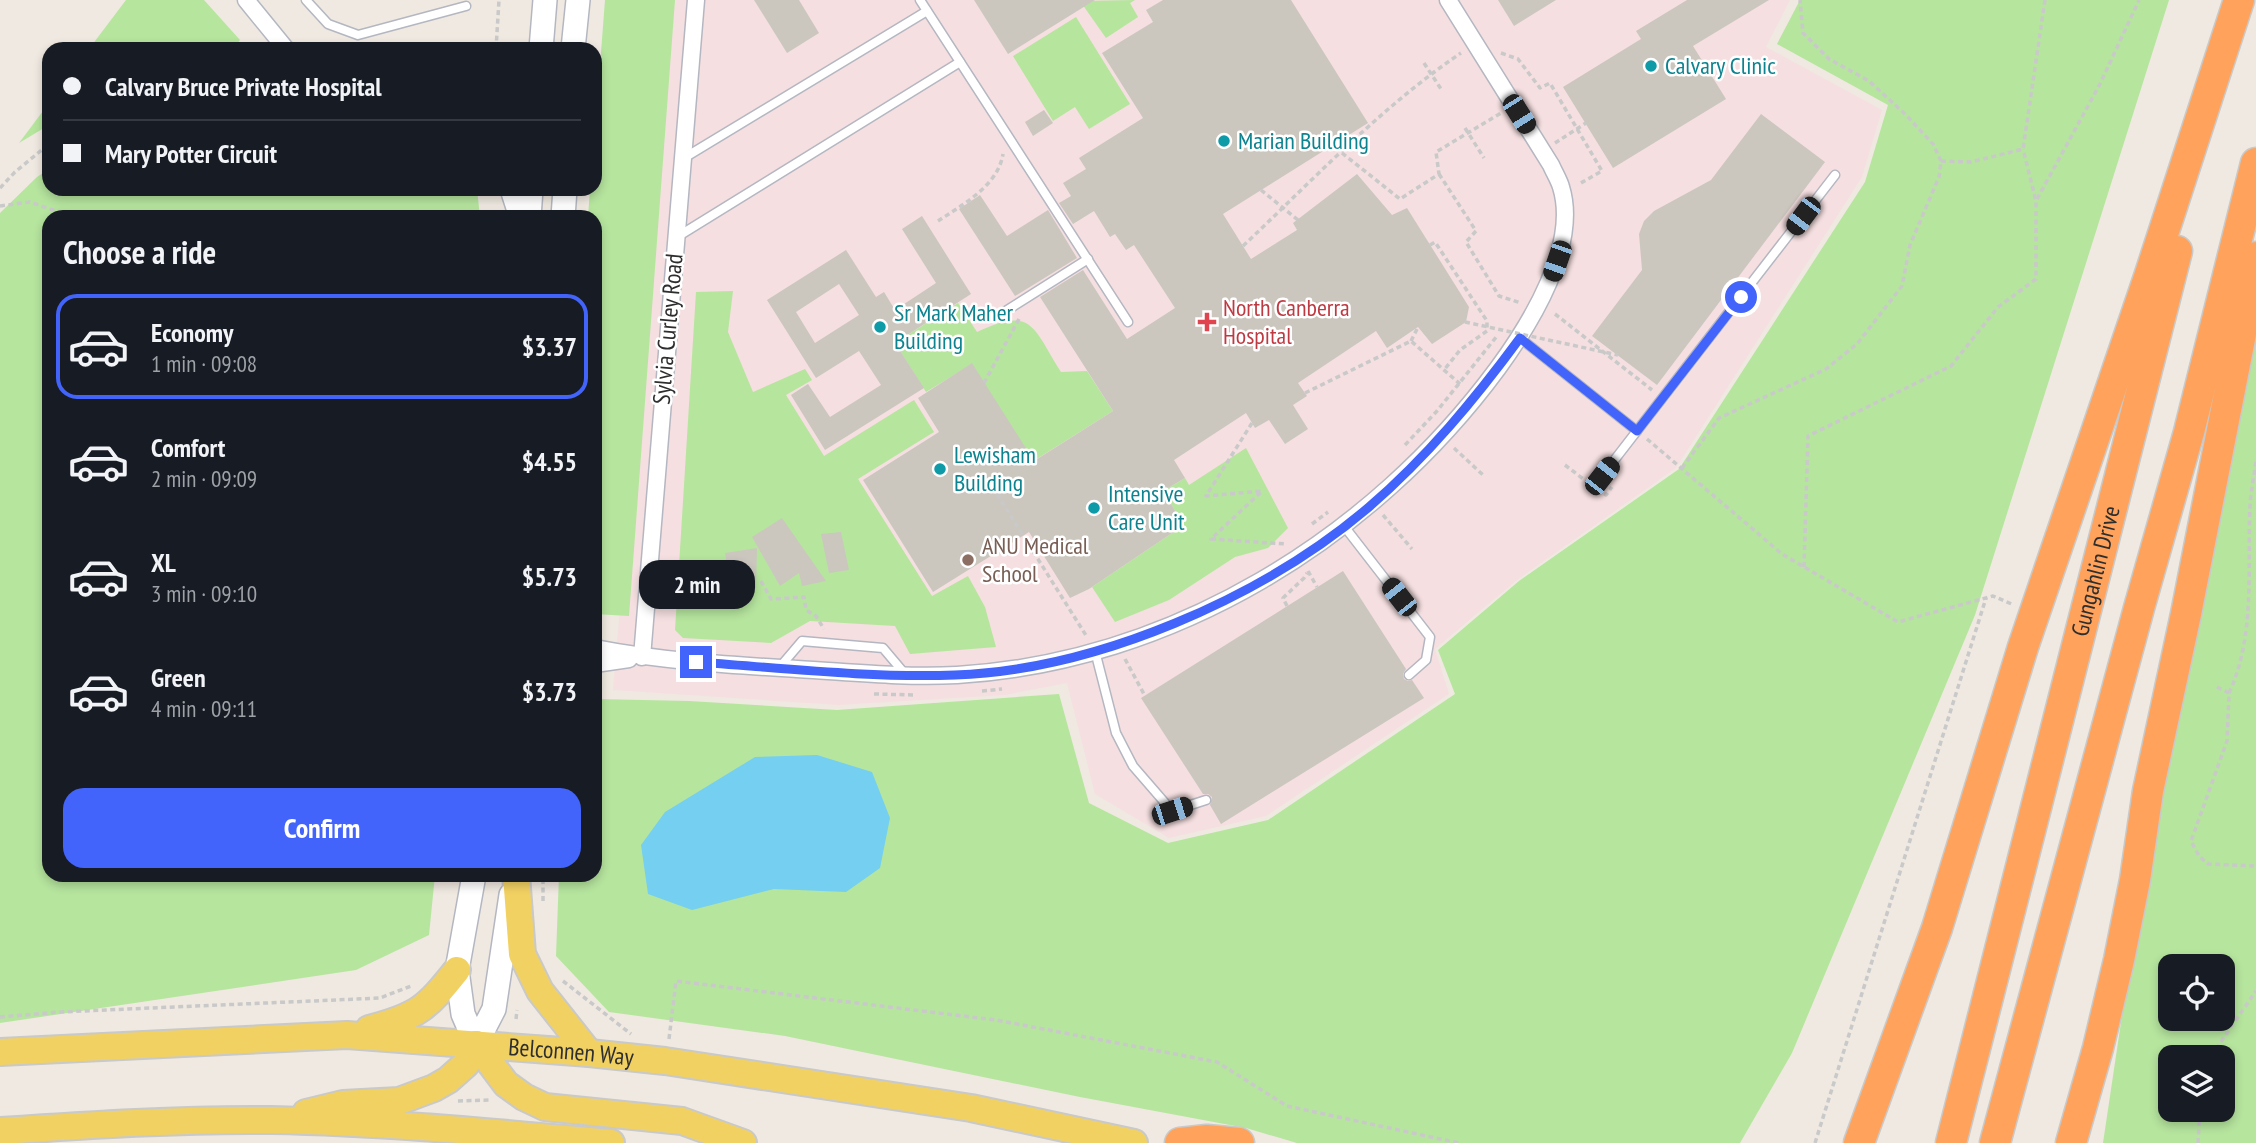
<!DOCTYPE html>
<html lang="en">
<head>
<meta charset="utf-8">
<style>
  body { margin:0; font-family:"PT Sans Narrow",sans-serif; background:#242831; color:#f1f3f6; height:100vh; display:flex; flex-direction:column; font-size:26px; white-space:nowrap }
  * { box-sizing:border-box; margin:0 }
  p { font-size:23px; color:#9ea1a6 }
  .icon { flex:none; width:38px; height:38px; fill:none; stroke:currentColor; stroke-width:2; stroke-linecap:round; stroke-linejoin:round }
  .map { position:relative; flex:1; overflow:hidden }
  .drawer { position:absolute; left:42px; top:210px; width:560px; height:672px; display:flex; flex-direction:column; background:#171b24; border-radius:21px; box-shadow:0 4px 10px #0003 }
  .drawer>* { flex:none }
  .guide { position:absolute; left:42px; top:42px; width:560px; height:154px; border-radius:21px; box-shadow:0 4px 10px #0003; display:grid; align-content:center; height:154px; padding:0 21px; background:#171b24 }
  .buttons { position:absolute; left:2158px; top:954px; display:grid; gap:14px }
  .buttons a { display:grid; place-items:center; width:77px; height:77px; border-radius:14px; background:#171b24; box-shadow:0 4px 10px #0003; font-size:35px }
  .end { position:absolute; width:32px; height:32px; margin:-16px; border:9px solid #4264fb; background:#fff; box-shadow:0 0 0 4px #fff }
  .from { border-radius:50% }
  .bubble { position:absolute; height:49px; border-radius:21px; background:#171b24; box-shadow:0 4px 10px #0003; font-size:23px; font-weight:800; line-height:49px; text-align:center }
  .car { position:absolute; width:21px; height:42px; margin:-21px -10px; border-radius:9px; box-shadow:0 0 5px 2px #0007; background:linear-gradient(#222 24%,#8ab4d8 0 40%,#222 0 76%,#8ab4d8 0 86%,#222 0) }
  .guide b { display:flex; align-items:center; gap:24px; height:66px; font-size:26px }
  .guide b+b { border-top:2px solid #363941 }
  .guide i { width:18px; height:18px; background:#f1f3f6 }
  ul { padding:0; list-style:none }
  li { display:flex; align-items:center; gap:21px; height:105px; margin:0 14px 10px; padding:0 7px; border:4px solid transparent; border-radius:21px }
  li div { flex:1 }
  li b { display:block; font-size:26px }
  li em { font-style:normal; font-weight:800 }
  li.on { border-color:#4264fb }
  li>.icon { width:63px; height:63px; stroke-width:1.5 }
  h2 { padding:0 21px; font-size:32px; line-height:84px }
  .cta { display:flex; gap:14px; margin-top:auto; padding:14px 21px }
  .cta a { flex:1; height:80px; border-radius:21px; background:#4264fb; color:#fff; font-size:28px; font-weight:800; line-height:80px; text-align:center }
  .map>svg:first-child { display:block }
  .medical { fill:#f5dfe0 }
  .green { fill:#b6e59e; fill-rule:evenodd }
  .water { fill:#75cff0 }
  .building { fill:#cbc7bf; fill-rule:evenodd }
  .lines { fill:none; stroke-linecap:round; stroke-linejoin:round }
  .lane-casing { stroke:#b4b7c1; stroke-width:11 }
  .street-casing { stroke:#b4b7c1; stroke-width:19 }
  .secondary-casing { stroke:#b4b7c1; stroke-width:26 }
  .primary-casing { stroke:#c9c9c9; stroke-width:30 }
  .highway-casing { stroke:#c9c9c9; stroke-width:33 }
  .path { stroke:#c9c9c9; stroke-width:3.5; stroke-dasharray:5 3.5; stroke-linecap:butt }
  .lane { stroke:#fff; stroke-width:8 }
  .street { stroke:#fff; stroke-width:16 }
  .secondary { stroke:#fff; stroke-width:23 }
  .primary { stroke:#f2d163; stroke-width:26 }
  .highway { stroke:#ffa35c; stroke-width:30 }
  .path-bridge { stroke:#c9c9c9; stroke-width:3.5; stroke-dasharray:5 3.5; stroke-linecap:butt }
  .route { stroke:#4264fb; stroke-width:9 }
  .culture-dot { fill:#0f9aa8; stroke:#fff; stroke-width:2.5 }
  .health-dot { fill:#e0444e; stroke:#fff; stroke-width:2.5 }
  .education-dot { fill:#8d6e63; stroke:#fff; stroke-width:2.5 }
  .labels { text-anchor:middle; stroke-width:5; stroke-linejoin:round; paint-order:stroke }
  .culture-label { font-size:24px; fill:#0d838f; stroke:#fff; text-anchor:start }
  .health-label { font-size:24px; fill:#be3a42; stroke:#fff; text-anchor:start }
  .street-label { font-size:24px; fill:#2e2e2e; stroke:#fff }
  .education-label { font-size:24px; fill:#785e54; stroke:#fff; text-anchor:start }
</style>
</head>
<body>
<div class="map">
<svg width="2256" height="1143" viewBox="0 0 2256 1143">
  <rect width="100%" height="100%" fill="#efe9e1"/>
  <path class="medical" d="M672 0H1790L1766 47 1882 110 1862 177 1676 468 1517 580 1435 649 1449 694 1266 816 1169 838 1095 794 1067 683 1005 695 838 705 613 690Z"/>
  <g class="green">
    <path d="M126 0H204L240 40 233 49H89Z"/>
    <path d="M605 0H675L629 616 595 614V217H588L590 189H595V131Z"/>
    <path d="M1135 0 1130 3 1138 17 1106 38 1080 1Z"/>
    <path d="M1800 0H2169L1975 615 1792 1053 1740 1143H1297L1246 1128 1080 1097 785 1036 609 1012 556 956 559 875H595V699L689 701 837 710 1059 694 1089 803 1168 843 1268 820 1455 694 1438 650 1519 581 1679 469 1865 182 1888 105 1777 44Z"/>
    <path d="M1076 17 1130 104 1089 129 1075 107 1053 121 1013 56Z"/>
    <path d="M49 103V125L19 143Z"/>
    <path d="M49 169V189H477L480 217H49V875H435L429 935 356 970 0 1023V213L37 177Z"/>
    <path d="M733 291 728 332 753 392 805 369 812 380 786 395 824 456 914 400 934 432 858 479 932 596 968 576 985 607 996 647 910 654 895 626 810 621 771 643 683 638 675 630 696 292Z"/>
    <path d="M958 303 977 332C1033 305 1033 328 1061 372L1087 371 1113 411 1005 479 972 364 926 392 895 343Z"/>
    <path d="M2256 327V1143H2103L2130 962ZM2170 966H2222V1018H2170ZM2170 1057H2222V1110H2170Z"/>
    <path d="M1246 448 1288 528 1268 548 1235 557 1169 600 1115 622 1092 587 1184 525 1163 491 1185 478 1189 485Z"/>
  </g>
  <path class="water" d="M817 755 872 772 890 818 880 868 846 892 774 889 692 910 648 894 641 845 665 812 755 757Z"/>
  <g class="building">
    <path d="M754 0H799L819 33 787 53Z"/>
    <path d="M974 0H1095L1008 54Z"/>
    <path d="M1163 0H1291L1368 123 1223 214 1251 259 1297 230 1293 223 1357 174 1392 215 1407 208 1469 307 1466 322 1432 344 1418 327 1387 348 1376 331 1298 383 1307 396 1293 405 1308 429 1285 444 1269 420 1255 428 1246 413 1174 460 1185 478 1163 491 1184 525 1089 589 1070 598 1029 532 933 592 863 480 939 432 918 398 972 363 1034 461 1113 411 1040 297 1083 270 1127 339 1175 308 1134 245 1126 250 1115 234 1110 237 1094 211 1073 224 1059 203 1071 196 1063 183 1086 169 1079 158 1143 118 1102 53 1153 22 1146 10Z"/>
    <path d="M1498 0H1556L1514 26Z"/>
    <path d="M1687 0H1769L1693 46 1726 99 1613 168 1563 87 1641 39 1636 31Z"/>
    <path d="M1044 110 1053 123 1033 136 1025 122Z"/>
    <path d="M1761 114 1825 162 1657 385 1592 336 1642 270 1639 234 1644 221 1654 211 1711 180Z"/>
    <path d="M980 195 1007 236 1048 210 1077 258 1015 296 959 209Z"/>
    <path d="M922 216 971 294 895 343 924 388 825 450 791 395 808 384 830 417 881 385 859 351 816 378 767 300 846 250 876 297 884 292 895 310 936 283 902 229ZM839 284 859 315 815 343 796 312Z"/>
    <path d="M782 518 798 541 826 581 802 586 799 573 780 586 752 537Z"/>
    <path d="M841 532 849 570 829 573 821 534Z"/>
    <path d="M757 548 756 588 731 592 725 553Z"/>
    <path d="M1343 571 1406 669 1403 674 1404 679 1408 681 1412 680 1424 698 1221 824 1210 805 1212 797 1208 794H1203L1141 698Z"/>
  </g>
  <g class="lines">
    <defs>
      <g id="lane">
        <path d="M306 0 328 24 358 35 466 6"/>
        <path d="M920 0 1128 322"/>
        <path d="M684 158 927 11"/>
        <path d="M677 237 960 62"/>
        <path d="M998 316 1088 259"/>
        <path d="M1520 338 1637 431"/>
        <path d="M1602 476 1835 175"/>
        <path d="M1344 526 1430 637 1426 660 1409 675"/>
        <path d="M1095 651 1116 733 1133 766 1172 811 1206 800"/>
        <path d="M779 668 802 641 883 648 905 674"/>
      </g>
      <g id="street">
        <path d="M246 0 286 49"/>
        <path d="M595 648C661 661 730 665 797 669 850 672 904 678 957 675 1172 662 1372 539 1498 368 1531 323 1579 245 1561 187 1559 180 1554 172 1551 165L1448 0"/>
        <path d="M642 657 696 0"/>
        <path d="M595 664 629 659"/>
      </g>
      <g id="secondary">
        <path d="M541 49 545 0"/>
        <path d="M573 49 578 0"/>
        <path d="M512 189 521 217"/>
        <path d="M529 217 531 189"/>
        <path d="M563 217 565 189"/>
        <path d="M474 875 457 970 463 1014 476 1044"/>
        <path d="M476 1044 494 1009 511 895"/>
      </g>
      <g id="primary">
        <path d="M516 875 522 954 540 991 589 1053"/>
        <path d="M369 1029C418 1016 426 1009 457 970"/>
        <path d="M476 1044 506 1084 524 1097 545 1107 682 1121 743 1143"/>
        <path id="s1" d="M0 1052 347 1035 589 1053 665 1061 971 1108 1134 1143"/>
        <path d="M306 1113 343 1104 399 1101 434 1088 448 1080 466 1064 476 1044"/>
        <path d="M0 1131C90 1125 181 1119 271 1120 385 1122 498 1133 611 1143"/>
      </g>
      <g id="highway">
        <path d="M1180 1143 1207 1140 1239 1143"/>
        <path d="M1859 1143 1937 928 2023 647 2150 274 2239 0"/>
        <path id="s2" d="M1951 1143 2177 251"/>
        <path d="M1995 1143 2139 608 2189 432 2256 163"/>
        <path d="M2071 1143 2098 1048 2119 960 2135 880 2148 791 2186 614 2256 257"/>
      </g>
    </defs>
    <use href="#lane" class="lane-casing"/>
    <use href="#street" class="street-casing"/>
    <use href="#secondary" class="secondary-casing"/>
    <use href="#primary" class="primary-casing"/>
    <use href="#highway" class="highway-casing"/>
    <g class="path">
      <path d="M496 49 499 0"/>
      <path d="M1501 53 1518 59 1540 88 1550 83 1602 171 1579 184"/>
      <path d="M1424 63 1441 89"/>
      <path d="M1465 128 1484 158"/>
      <path d="M1555 143 1586 123"/>
      <path d="M1342 153 1400 199 1439 174 1436 152 1501 113"/>
      <path d="M1941 161 1971 162 2023 149 2045 0"/>
      <path d="M1439 174 1476 231 1466 242 1499 296 1521 303"/>
      <path d="M0 188 15 172 49 144"/>
      <path d="M1261 190 1298 220"/>
      <path d="M2037 199 2100 84 2139 0"/>
      <path d="M0 206 30 202 73 217"/>
      <path d="M938 221C962 205 998 186 1003 154"/>
      <path d="M1430 245 1435 242 1487 321V331L1460 350 1444 370"/>
      <path d="M1243 246C1313 180 1381 107 1461 53"/>
      <path d="M1555 314 1652 390"/>
      <path d="M1411 341 1418 327"/>
      <path d="M984 383 1019 319"/>
      <path d="M1305 393 1411 341 1460 384"/>
      <path d="M1252 423 1206 496 1262 491 1211 539 1286 544"/>
      <path d="M1647 439 1782 554 1898 622 1993 596 2014 605"/>
      <path d="M1405 445 1437 411 1497 336"/>
      <path d="M1454 448 1483 475"/>
      <path d="M1565 465 1591 485"/>
      <path d="M1682 468 1719 418 1826 369 1857 344 1902 286 1910 245 1939 177 1941 161 1933 144 1905 114 1869 81 1829 59 1803 33 1800 0"/>
      <path d="M1597 489 1606 495 1612 487"/>
      <path d="M997 494 1087 637"/>
      <path d="M1383 515 1412 549"/>
      <path d="M1312 524 1328 512"/>
      <path d="M1804 567 1808 436 1951 366 1998 307 2036 279V201L2023 149"/>
      <path d="M1308 571 1317 587"/>
      <path d="M761 581 771 599 804 597 806 610 816 616 824 629"/>
      <path d="M1287 606 1283 598 1304 578 1307 573"/>
      <path d="M1125 659 1145 696"/>
      <path d="M2217 687 2229 693 2227 741 2191 841 2199 856 2208 864 2256 866"/>
      <path d="M982 691 1002 689"/>
      <path d="M2229 693C2256 635 2247 567 2250 505 2251 490 2254 476 2256 462"/>
      <path d="M874 694 915 695"/>
      <path d="M543 901V875"/>
      <path d="M563 981 631 1034"/>
      <path d="M0 1017 60 1012 380 998 411 986"/>
      <path d="M516 1019 517 1010"/>
      <path d="M669 1039 676 981 996 1020 1217 1062 1287 1106 1459 1143"/>
      <path d="M2214 1057 2216 1049 2256 991"/>
      <path d="M458 1101 492 1100"/>
      <path d="M1815 1143 1986 598"/>
      <path d="M2198 1143 2199 1125 2202 1110"/>
    </g>
    <use href="#lane" class="lane"/>
    <use href="#street" class="street"/>
    <use href="#secondary" class="secondary"/>
    <use href="#primary" class="primary"/>
    <use href="#highway" class="highway"/>
    <path class="path-bridge" d="M1465 322 1618 355"/>
  </g>
  <g class="lines">
    <path class="route" d="M696 662C782 668 869 678 955 675 1096 670 1262 598 1369 507 1427 457 1475 399 1520 338L1637 431 1741 297"/>
  </g>
  <g class="culture-dot">
    <circle cx="1651" cy="66" r="7"/>
    <circle cx="1224" cy="141" r="7"/>
    <circle cx="880" cy="327" r="7"/>
    <circle cx="940" cy="469" r="7"/>
    <circle cx="1094" cy="508" r="7"/>
  </g>
  <path class="health-dot" d="M1203.5 311.5h7v7h7v7h-7v7h-7v-7h-7v-7h7z"/>
  <circle class="education-dot" cx="968" cy="560" r="7"/>
  <g class="labels">
    <g class="culture-label">
      <text x="1665" y="74">Calvary Clinic</text>
      <text x="1238" y="149">Marian Building</text>
      <text x="894" y="321">Sr Mark Maher<tspan x="894" dy="28">Building</tspan></text>
      <text x="954" y="463">Lewisham<tspan x="954" dy="28">Building</tspan></text>
      <text x="1108" y="502">Intensive<tspan x="1108" dy="28">Care Unit</tspan></text>
    </g>
    <g class="health-label">
      <text x="1223" y="316">North Canberra<tspan x="1223" dy="28">Hospital</tspan></text>
    </g>
    <g class="street-label">
      <text transform="translate(668 329) rotate(-85)" y="8">Sylvia Curley Road</text>
      <text dy="8" stroke="none"><textPath href="#s2" startOffset="590">Gungahlin Drive</textPath></text>
      <text dy="8" stroke="none"><textPath href="#s1" startOffset="572">Belconnen Way</textPath></text>
    </g>
    <g class="education-label">
      <text x="982" y="554">ANU Medical<tspan x="982" dy="28">School</tspan></text>
    </g>
  </g>
</svg>
<div class="buttons">
<a><svg class="icon" aria-label="locate" viewBox="0 0 24 24"><circle cx="12" cy="12" r="6"/><path d="M12 2v4M12 18v4M2 12h4M18 12h4"/></svg></a>
<a><svg class="icon" aria-label="layers" viewBox="0 0 24 24"><path d="M12 4l9 5-9 5-9-5zM3 14l9 5 9-5"/></svg></a>
</div>
<i class="end from" style="left:1741px;top:297px"></i>
<i class="end" style="left:696px;top:662px"></i>
<div class="bubble" style="left:639px;top:560px;width:116px">2 min</div>
<i class="car" style="left:1519px;top:114px;rotate:148deg"></i>
<i class="car" style="left:1803px;top:216px;rotate:217deg"></i>
<i class="car" style="left:1557px;top:261px;rotate:199deg"></i>
<i class="car" style="left:1602px;top:476px;rotate:38deg"></i>
<i class="car" style="left:1399px;top:597px;rotate:322deg"></i>
<i class="car" style="left:1172px;top:811px;rotate:72deg"></i>
<div class="guide">
<b><i class="from"></i>Calvary Bruce Private Hospital</b>
<b><i></i>Mary Potter Circuit</b>
</div>
<section class="drawer">
<h2>Choose a ride</h2>
<ul>
<li class="on"><svg class="icon" aria-label="car" viewBox="0 0 24 24"><path d="M5 17H2v-5l4-1 3-4h7l3 4 3 1v5h-3M9 17h6M6 11h13"/><circle cx="7" cy="17" r="2"/><circle cx="17" cy="17" r="2"/></svg><div><b>Economy</b><p>1 min · 09:08</p></div><em>$3.37</em></li>
<li><svg class="icon" aria-label="car" viewBox="0 0 24 24"><path d="M5 17H2v-5l4-1 3-4h7l3 4 3 1v5h-3M9 17h6M6 11h13"/><circle cx="7" cy="17" r="2"/><circle cx="17" cy="17" r="2"/></svg><div><b>Comfort</b><p>2 min · 09:09</p></div><em>$4.55</em></li>
<li><svg class="icon" aria-label="car" viewBox="0 0 24 24"><path d="M5 17H2v-5l4-1 3-4h7l3 4 3 1v5h-3M9 17h6M6 11h13"/><circle cx="7" cy="17" r="2"/><circle cx="17" cy="17" r="2"/></svg><div><b>XL</b><p>3 min · 09:10</p></div><em>$5.73</em></li>
<li><svg class="icon" aria-label="car" viewBox="0 0 24 24"><path d="M5 17H2v-5l4-1 3-4h7l3 4 3 1v5h-3M9 17h6M6 11h13"/><circle cx="7" cy="17" r="2"/><circle cx="17" cy="17" r="2"/></svg><div><b>Green</b><p>4 min · 09:11</p></div><em>$3.73</em></li>
</ul>
<div class="cta"><a>Confirm</a></div>
</section>
</div>
</body>
</html>
